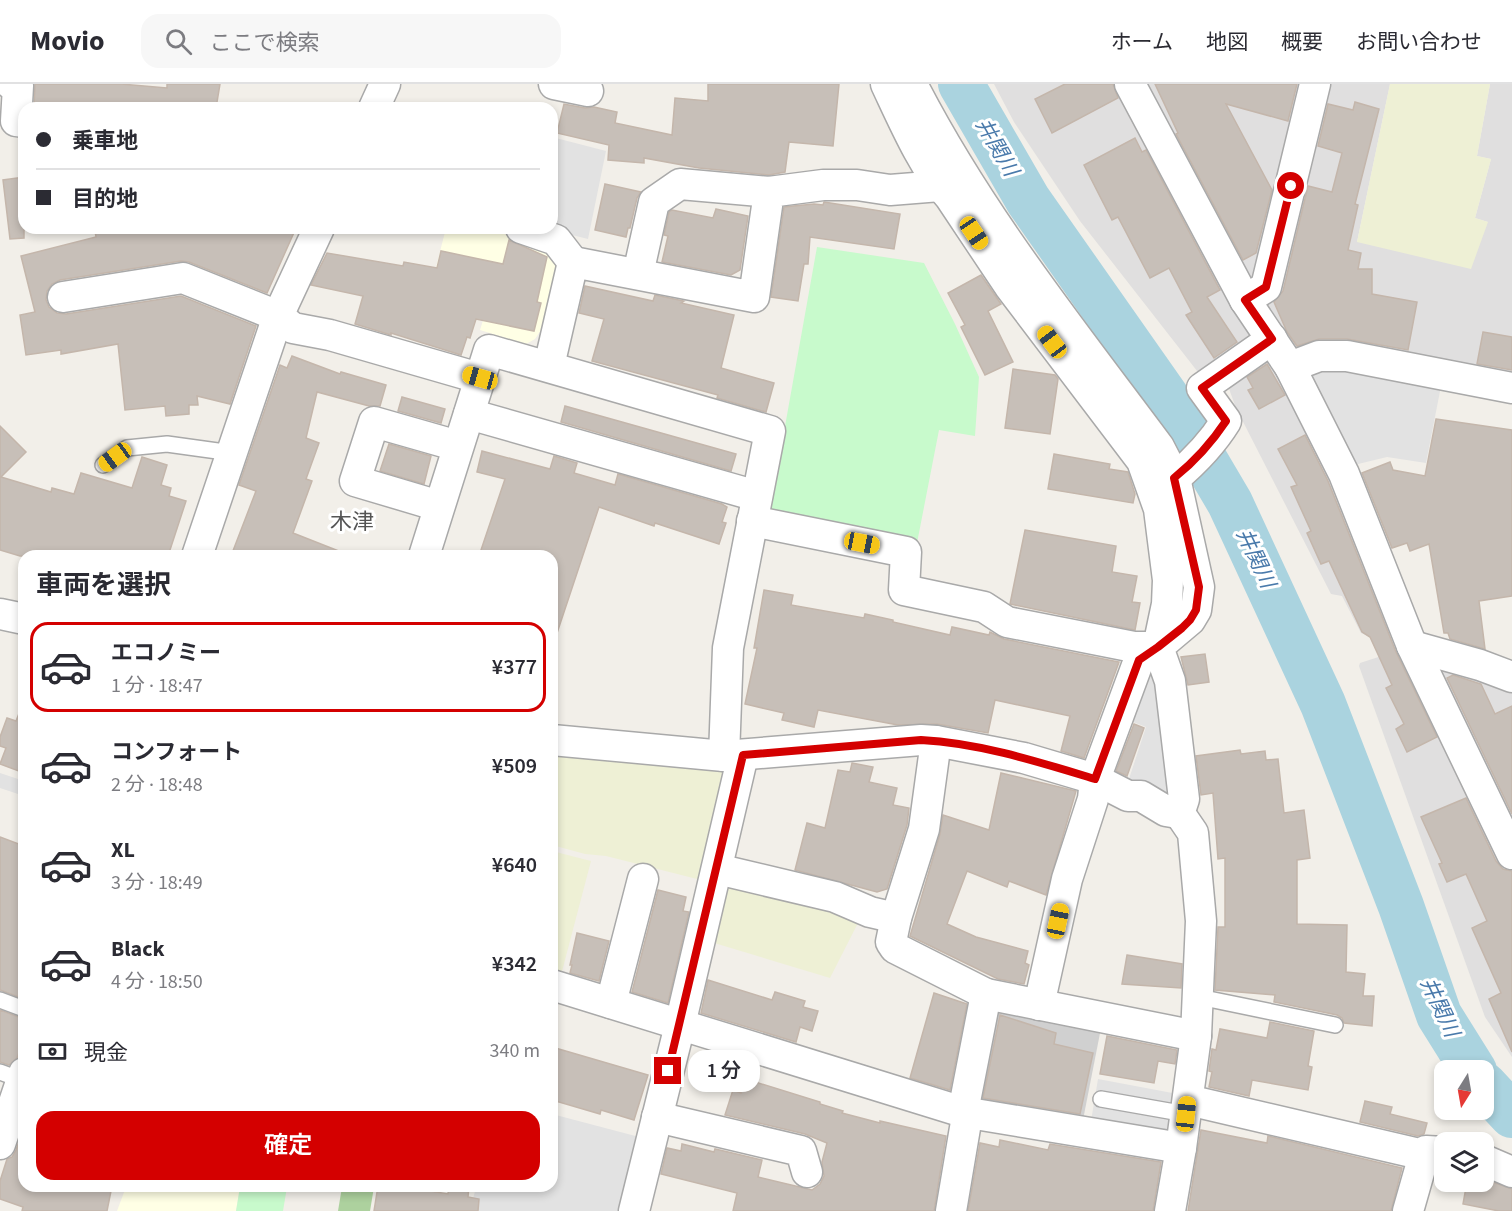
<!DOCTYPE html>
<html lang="ja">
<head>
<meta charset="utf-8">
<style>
  body { margin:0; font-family:"Source Sans 3","Noto Sans JP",sans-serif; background:#f7f7f7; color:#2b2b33; height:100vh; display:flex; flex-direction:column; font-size:22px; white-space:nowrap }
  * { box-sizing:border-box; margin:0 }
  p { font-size:20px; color:#7c7c81 }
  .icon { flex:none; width:33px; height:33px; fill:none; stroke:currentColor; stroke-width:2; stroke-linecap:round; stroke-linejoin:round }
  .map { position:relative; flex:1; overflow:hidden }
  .side { position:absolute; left:18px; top:466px; width:540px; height:642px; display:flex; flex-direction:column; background:#fff; border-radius:18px; box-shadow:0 3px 9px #0003 }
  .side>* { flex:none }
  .hud { position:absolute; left:18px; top:18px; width:540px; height:132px; border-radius:18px; box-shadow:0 3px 9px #0003; display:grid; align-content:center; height:132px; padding:0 18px; background:#fff }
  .needle { width:39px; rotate:191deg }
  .tools { position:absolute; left:1434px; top:976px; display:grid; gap:12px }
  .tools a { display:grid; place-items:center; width:60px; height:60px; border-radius:12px; background:#fff; box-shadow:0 3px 9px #0003; font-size:30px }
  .end { position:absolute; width:27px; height:27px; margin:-14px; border:8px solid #d40000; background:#fff; box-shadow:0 0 0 3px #fff }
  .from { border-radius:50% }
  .bubble { position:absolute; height:42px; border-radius:18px; background:#fff; box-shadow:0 3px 9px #0003; font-size:20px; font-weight:600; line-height:42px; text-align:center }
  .car { position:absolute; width:18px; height:36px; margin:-18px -9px; border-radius:8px; box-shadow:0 0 4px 2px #0007; background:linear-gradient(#f5c518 24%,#345 0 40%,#f5c518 0 76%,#345 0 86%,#f5c518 0) }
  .hud b { display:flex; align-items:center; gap:21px; height:57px; font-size:22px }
  .hud b+b { border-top:2px solid #e1e1e2 }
  .hud i { width:15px; height:15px; background:#2b2b33 }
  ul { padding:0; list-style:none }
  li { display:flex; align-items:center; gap:18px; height:90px; margin:0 12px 9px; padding:0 6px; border:3px solid transparent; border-radius:18px }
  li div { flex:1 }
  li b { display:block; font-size:22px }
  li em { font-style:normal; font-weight:600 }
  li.active { border-color:#d40000 }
  li>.icon { width:54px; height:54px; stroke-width:1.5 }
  h2 { padding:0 18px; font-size:27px; line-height:72px }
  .pay { display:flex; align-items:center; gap:15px; height:66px; padding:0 18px; font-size:22px }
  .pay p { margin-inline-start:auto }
  .button { display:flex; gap:12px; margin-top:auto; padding:12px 18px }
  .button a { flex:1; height:69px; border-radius:18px; background:#d40000; color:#fff; font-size:24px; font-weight:600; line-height:69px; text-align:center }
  header { display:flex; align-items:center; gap:36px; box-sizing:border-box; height:84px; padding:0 30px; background:#fff; border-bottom:2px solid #e1e1e2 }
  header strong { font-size:28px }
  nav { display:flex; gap:33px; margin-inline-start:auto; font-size:21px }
  .search { width:420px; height:54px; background:#f7f7f7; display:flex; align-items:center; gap:15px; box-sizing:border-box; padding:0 21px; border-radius:18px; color:#7c7c81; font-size:22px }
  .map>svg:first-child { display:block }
  .residential { fill:#e0dfdf }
  .education { fill:#ffffe5 }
  .religious { fill:#d0d0d0 }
  .farmland { fill:#eef0d5 }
  .forest { fill:#add19e }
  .park { fill:#c8facc }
  .parking { fill:#e2e2e2 }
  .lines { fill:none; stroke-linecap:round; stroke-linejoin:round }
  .river { stroke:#aad3df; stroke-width:46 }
  .building { fill:#c7bfb8; stroke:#c4b6ab; stroke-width:1.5 }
  .lane-casing { stroke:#a9a9a9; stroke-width:18 }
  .street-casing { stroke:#a9a9a9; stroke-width:33 }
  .lane { stroke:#fff; stroke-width:15 }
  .street { stroke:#fff; stroke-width:30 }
  .route { stroke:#d40000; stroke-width:8 }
  .labels { text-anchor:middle; stroke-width:6; stroke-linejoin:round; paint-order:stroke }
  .water-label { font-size:21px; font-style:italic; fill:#4a7aab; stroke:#fff }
  .quarter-label { font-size:22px; fill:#555; stroke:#fff }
</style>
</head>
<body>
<header>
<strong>Movio</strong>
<div class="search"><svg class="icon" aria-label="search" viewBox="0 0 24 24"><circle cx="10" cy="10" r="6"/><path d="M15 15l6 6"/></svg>ここで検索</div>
<nav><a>ホーム</a><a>地図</a><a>概要</a><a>お問い合わせ</a></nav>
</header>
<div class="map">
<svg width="1512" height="1127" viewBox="0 0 1512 1127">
  <rect width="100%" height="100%" fill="#f2efe9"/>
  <g class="residential">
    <path d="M994 0H1114L1204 171 1256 253 1201 292 1080 137 1014 38Z"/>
    <path d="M1142 0H1308L1254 204Z"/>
    <path d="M1320 0H1390L1357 158 1488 138 1475 134 1491 75 1477 72 1490 0H1512V296L1298 270 1264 217Z"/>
    <path d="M1267 270 1329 383 1392 549 1378 556 1361 549 1342 512 1331 510 1236 324 1228 302Z"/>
    <path d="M1403 565 1512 802V973L1485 933 1359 582 1360 579Z"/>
    <path d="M1437 577 1512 599V742Z"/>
  </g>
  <g class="education">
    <path d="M446 144H505L504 150 552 162 559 176 543 243 535 255 526 260 480 246 485 230 427 219Z"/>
    <path d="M126 1103V1102L240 1103 236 1127H117Z"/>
  </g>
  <path class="religious" d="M993 916 1102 939 1082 1041 973 1022Z"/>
  <g class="farmland">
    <path d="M1390 0H1490L1477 72 1491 75 1475 134 1488 138 1471 185 1357 158Z"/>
    <path d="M552 670 719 686 726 689 705 797 606 772 585 770 552 761Z"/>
    <path d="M552 767 591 777 560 895 552 892Z"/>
    <path d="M723 800 827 825 859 837 830 894 711 858Z"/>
  </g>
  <path class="forest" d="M342 1103H374L370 1127H338Z"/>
  <g class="park">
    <path d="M817 163 924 179 955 240 979 293 975 352 939 346 917 459 769 432Z"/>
    <path d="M240 1103H287L283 1127H236Z"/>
  </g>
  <g class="parking">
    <path d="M552 53 606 67 588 155 544 144H552Z"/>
    <path d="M1318 278 1442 297 1426 379 1387 373 1354 381 1330 329 1305 283Z"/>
    <path d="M1145 586 1154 587 1172 709 1159 713 1129 695 1146 643 1123 634Z"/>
    <path d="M0 689 24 697V712L0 704Z"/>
    <path d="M1098 995 1183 1011 1176 1057 1090 1043Z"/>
    <path d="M552 1030 643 1054 624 1127H470L476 1103 552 1102Z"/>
  </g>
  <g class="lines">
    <g class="river">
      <path d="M961 0 1028 116 1174 324 1230 419 1323 620 1401 822 1439 931 1474 987"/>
      <path d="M1484 1001 1512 1031"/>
    </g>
  </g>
  <g class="building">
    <path d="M35 0H121L167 4V0H220L216 24H34Z"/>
    <path d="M708 0H839L833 62 789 58 785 88 769 91 699 84 644 74V79L608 76 609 61 557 49 564 20 585 24 594 23 617 28 615 39 672 51 675 14 708 17Z"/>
    <path d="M1065 0H1113L1118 14 1052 49 1035 15Z"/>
    <path d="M1155 0H1297L1288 37 1226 20 1272 106 1256 169 1243 176 1176 50 1178 49Z"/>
    <path d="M1355 18 1379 25 1355 120 1358 121 1348 166 1361 169 1358 185H1372V210L1417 218 1408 266 1347 255H1319L1297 262 1287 248 1274 218 1283 207 1308 102 1332 108 1342 69 1318 62 1328 20 1353 26Z"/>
    <path d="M1135 54 1142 68 1146 66 1220 206 1207 213 1237 258 1214 274 1186 231 1192 228 1169 184 1150 194 1118 133 1112 136 1084 81Z"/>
    <path d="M24 93V154L10 155 3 96Z"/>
    <path d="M605 100 641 108 637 114 630 144H628L626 153 595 146Z"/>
    <path d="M824 118 900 130 894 165 810 153 808 180H804L798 217 771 213 784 123 814 120 823 121Z"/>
    <path d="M716 125 748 132 740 186 731 191 662 178 668 152 664 151 669 128 672 126 713 134Z"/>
    <path d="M114 144H296L267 209 189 178 181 177 60 196 52 200 47 207 46 216 49 223 57 229 66 230 181 212 256 242 230 320 197 312 198 321H189V330L166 332 165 322 125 326 118 260 61 270V266L26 271 20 231 35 228 21 172 96 153 95 147Z"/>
    <path d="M509 156 547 173 537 218 541 219 534 247 476 235 470 254 467 253 461 271 391 249V251L355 240 363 212 311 201 327 169 403 182 404 178 437 184 441 167 503 180Z"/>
    <path d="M981 191 1001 220 988 227 1013 278 985 291 961 243 965 241 948 209Z"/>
    <path d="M585 202 653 217 655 211 684 217 681 219 734 231 721 284 774 299 766 328 717 314 718 311 592 277 604 235 579 229Z"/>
    <path d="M1483 248 1512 253V286L1477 280Z"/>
    <path d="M292 272 340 290 341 288 386 301 380 322H369L317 308 306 354 319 359 306 395 312 397 293 449 349 471 348 472H231L256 407 239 401 280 281 287 284Z"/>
    <path d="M1267 280 1285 311 1259 325 1248 306 1253 304 1247 293Z"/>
    <path d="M1013 285 1055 291 1058 295 1050 350 1005 344Z"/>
    <path d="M402 313 445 325 441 339 398 327Z"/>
    <path d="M565 322 736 370 731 387 561 338Z"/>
    <path d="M1436 335 1512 346V512L1479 517 1485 565 1450 555 1448 549H1444L1429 460 1410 467 1407 459 1392 464 1362 389 1390 378 1393 386 1425 392Z"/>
    <path d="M0 342 26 368 1 393 51 408 52 404 74 410 81 389 132 404 142 373 167 381 161 401 171 404 169 412 186 417 168 472H20L0 466Z"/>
    <path d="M1305 351 1328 397 1396 568 1437 653 1407 668 1396 645 1404 640 1386 604 1392 601 1370 553 1362 548 1329 477 1321 480 1307 449 1311 447 1291 403 1297 401 1278 365Z"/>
    <path d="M389 360 431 372 424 400 380 387Z"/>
    <path d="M482 367 550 385 554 372 577 379 574 389 615 401 618 390 722 420 727 423 722 438 726 439 719 460 655 439 654 442 599 423 556 552 552 551V472H479L505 395 477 388Z"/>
    <path d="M1054 370 1110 380 1109 385 1128 388 1135 410 1133 419 1048 405Z"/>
    <path d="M1025 446 1116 462 1112 488 1137 492 1132 518 1140 519 1135 546 1010 520Z"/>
    <path d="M764 506 793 511 791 521 864 534 865 530 893 536V538L950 551 952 543 989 551 990 548 1004 555 1119 578 1084 674 1061 667 1070 632 995 616 988 649 937 640 898 641 818 626 814 643 782 636 784 629 745 620 757 564H754Z"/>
    <path d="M1205 570 1209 598 1188 601 1181 573Z"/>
    <path d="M1453 591 1481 600 1495 630 1512 622V730L1447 594Z"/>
    <path d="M22 622 24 623V689L0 680 6 664 0 662V653L7 634 16 637Z"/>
    <path d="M1134 640 1144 644 1127 692 1116 687Z"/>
    <path d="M1240 666 1241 670 1265 667 1266 676 1278 675 1284 729 1304 726 1310 774 1297 776V840L1347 841 1346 888 1365 890 1363 912H1374L1372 942 1344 939 1342 934 1337 931 1274 918 1275 911 1215 906 1218 843H1225V774L1218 775 1213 709 1201 711 1196 672Z"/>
    <path d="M852 679 873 683 869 698 897 704 893 721 909 724 907 741 887 805 877 808 795 786 807 739 825 744 838 686 850 688Z"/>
    <path d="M1001 689 1076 707 1046 811 1009 797 1007 803 967 787 947 840 976 853 1028 867 1025 879 1029 881 1024 900 998 895 910 852 940 750 943 731 989 746Z"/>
    <path d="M1466 714 1496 777 1503 785 1512 787V968L1489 915 1501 909 1472 844 1487 837 1466 790 1447 798 1439 780 1442 779 1421 733Z"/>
    <path d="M0 753 24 762V847L21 858 24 859V915L0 906Z"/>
    <path d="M658 806 686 813 683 827 689 828 668 919 632 908Z"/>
    <path d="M577 849 609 857 599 897 570 889 572 881H570Z"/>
    <path d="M1127 871 1182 880 1181 904 1122 900Z"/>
    <path d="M708 896 772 916 775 908 805 917 803 923 818 927 812 947 800 943 796 958 701 929Z"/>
    <path d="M934 909 967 920 950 1006 910 994Z"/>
    <path d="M0 926 24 935V954L17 974 9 981 0 978Z"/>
    <path d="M1000 931 1056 949 1054 960 1093 969 1080 1030 983 1014Z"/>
    <path d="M1270 938 1314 947 1308 982 1312 983 1308 1006 1252 996 1249 1012 1209 1003 1212 988 1209 987 1212 965 1216 966 1220 945 1267 954Z"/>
    <path d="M1107 952 1177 966 1175 980 1158 977 1154 999 1100 990Z"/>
    <path d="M552 963 648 991 634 1036 601 1026 600 1030 552 1016Z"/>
    <path d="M752 997 820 1018V1020L843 1027 842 1029 880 1039V1037L946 1052 934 1127H733L737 1109 661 1090 667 1064 681 1067 682 1060 714 1068 715 1065 762 1076 758 1093 812 1106 820 1100 824 1092 822 1078 827 1059 805 1050 725 1031 733 1006 741 1009 743 1001 750 1003Z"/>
    <path d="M1365 1017 1392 1023 1390 1030 1427 1039 1424 1050 1418 1052 1360 1038Z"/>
    <path d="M24 1043V1102H87L111 1107 107 1127H22L23 1123 0 1115V1097L7 1075 12 1073 16 1066Z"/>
    <path d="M1201 1046 1267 1059 1268 1052 1402 1084 1391 1127H1188Z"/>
    <path d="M1000 1056 1048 1066 1050 1060 1161 1078 1153 1127H968L980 1059 999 1063Z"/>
    <path d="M1484 1095 1512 1105V1127H1499L1463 1120 1467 1098H1484Z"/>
    <path d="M378 1102H400L448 1110 449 1102H469L468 1113 479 1115 478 1127H374Z"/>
  </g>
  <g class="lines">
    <defs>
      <g id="lane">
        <path d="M103 381 127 364 167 360 232 369"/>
        <path d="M1199 913 1335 941"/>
        <path d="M0 916 24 925"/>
        <path d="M0 988 22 996"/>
        <path d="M1101 1015 1186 1030"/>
      </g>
      <g id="street">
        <path d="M11 0 18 2 16 37 24 38"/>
        <path d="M554 0 588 7"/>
        <path d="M886 0C903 36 924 85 950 113L1010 203 1142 377 1159 425 1168 496 1167 520 1158 563 1139 576 1095 695 1093 715 1067 795 1039 921"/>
        <path d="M1130 0 1245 216 1290 283 1344 390 1412 562 1512 770"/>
        <path d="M374 24 385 0"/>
        <path d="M521 144 556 156 573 178"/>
        <path d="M638 190 654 118 680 100 769 108"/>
        <path d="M63 213 183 194 278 232 293 244 330 251 479 294"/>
        <path d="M1245 216 1266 203 1315 0"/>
        <path d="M549 282 573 178 754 213 769 108 823 101H857L890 106 940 102"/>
        <path d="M1290 283 1319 272H1347L1512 304"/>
        <path d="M469 330 757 412"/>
        <path d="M1175 394C1194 378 1213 358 1226 337L1202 304 1272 255"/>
        <path d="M439 422 355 397 374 338 458 362"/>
        <path d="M752 437 906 468 904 506 984 523 1007 538 1134 563H1158"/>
        <path d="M197 472 278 232 319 144"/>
        <path d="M424 472 489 266 770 347 728 564 724 672"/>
        <path d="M0 530 24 535"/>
        <path d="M1412 562 1480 581 1512 593"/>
        <path d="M552 656 724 672 921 656 936 657 1024 674 1095 695 1128 712H1141L1166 727 1172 728 1181 724 1184 715 1170 597 1158 563 1190 536 1196 526 1199 503 1175 394 1159 363C1072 246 979 131 912 0"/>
        <path d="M936 657 924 745 896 834 891 858 895 864 986 910 963 1028 966 1038 951 1127"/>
        <path d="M717 785 835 813 870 828 896 834"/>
        <path d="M552 901 963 1028 1181 1064"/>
        <path d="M986 910 1196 952"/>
        <path d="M611 919 643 795"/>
        <path d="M1188 1016 1424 1071 1426 1067 1444 1068"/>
        <path d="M657 1033 801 1067 807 1088"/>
        <path d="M0 1060 24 989"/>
        <path d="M1484 1076 1512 1088"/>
        <path d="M634 1127 680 941 743 671"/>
        <path d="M1170 1127 1181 1064 1196 952 1201 837 1193 749 1178 727"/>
        <path d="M1408 1127 1424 1071"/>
      </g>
    </defs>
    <use href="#lane" class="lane-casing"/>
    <use href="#street" class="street-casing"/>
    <use href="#lane" class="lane"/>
    <use href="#street" class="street"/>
  </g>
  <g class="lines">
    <path class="route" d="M668 987 743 671 921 656C980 659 1039 678 1095 695L1139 576 1158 563 1182 544 1190 536 1196 526 1199 503 1174 394C1194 378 1212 358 1226 337L1202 304 1272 255 1245 216 1266 203 1291 102"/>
  </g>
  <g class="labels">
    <g class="water-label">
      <text transform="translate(997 63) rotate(60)" y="7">井関川</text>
      <text transform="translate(1256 474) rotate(65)" y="7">井関川</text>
      <text transform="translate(1440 923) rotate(65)" y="7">井関川</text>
    </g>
    <g class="quarter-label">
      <text x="352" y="445">木津</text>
    </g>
  </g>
</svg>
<div class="tools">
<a><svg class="needle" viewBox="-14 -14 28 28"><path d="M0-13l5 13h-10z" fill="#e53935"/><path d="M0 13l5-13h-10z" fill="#7c7c81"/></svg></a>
<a><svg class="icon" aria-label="layers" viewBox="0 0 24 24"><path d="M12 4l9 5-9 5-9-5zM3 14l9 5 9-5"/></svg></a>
</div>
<i class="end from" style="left:1291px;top:102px"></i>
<i class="end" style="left:668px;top:987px"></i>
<div class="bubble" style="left:688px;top:966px;width:72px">1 分</div>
<i class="car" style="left:974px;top:149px;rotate:146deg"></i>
<i class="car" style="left:1052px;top:258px;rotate:323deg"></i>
<i class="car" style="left:480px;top:294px;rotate:286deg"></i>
<i class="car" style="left:115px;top:373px;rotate:234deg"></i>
<i class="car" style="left:862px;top:459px;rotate:101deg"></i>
<i class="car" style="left:1058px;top:837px;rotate:12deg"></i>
<i class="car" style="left:1186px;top:1030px;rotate:6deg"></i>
<div class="hud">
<b><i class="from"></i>乗車地</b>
<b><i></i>目的地</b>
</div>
<section class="side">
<h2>車両を選択</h2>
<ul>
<li class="active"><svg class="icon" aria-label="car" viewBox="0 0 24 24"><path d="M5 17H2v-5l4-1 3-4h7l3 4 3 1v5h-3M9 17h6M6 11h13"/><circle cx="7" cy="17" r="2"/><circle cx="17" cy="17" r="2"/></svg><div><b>エコノミー</b><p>1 分 · 18:47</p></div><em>¥377</em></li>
<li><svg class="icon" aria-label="car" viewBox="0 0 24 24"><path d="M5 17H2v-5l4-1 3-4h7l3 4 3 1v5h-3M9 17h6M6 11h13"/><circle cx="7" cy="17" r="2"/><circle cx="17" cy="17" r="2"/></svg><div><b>コンフォート</b><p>2 分 · 18:48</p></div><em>¥509</em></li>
<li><svg class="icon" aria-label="car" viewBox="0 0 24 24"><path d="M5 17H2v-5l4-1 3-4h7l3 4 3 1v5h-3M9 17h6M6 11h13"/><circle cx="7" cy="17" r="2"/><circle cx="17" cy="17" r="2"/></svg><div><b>XL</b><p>3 分 · 18:49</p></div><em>¥640</em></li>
<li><svg class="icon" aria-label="car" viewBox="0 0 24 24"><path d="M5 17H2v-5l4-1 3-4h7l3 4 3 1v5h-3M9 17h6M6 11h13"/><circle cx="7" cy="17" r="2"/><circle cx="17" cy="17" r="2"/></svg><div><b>Black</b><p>4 分 · 18:50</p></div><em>¥342</em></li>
</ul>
<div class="pay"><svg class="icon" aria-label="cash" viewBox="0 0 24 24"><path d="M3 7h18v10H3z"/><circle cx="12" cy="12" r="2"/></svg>現金<p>340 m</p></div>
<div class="button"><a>確定</a></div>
</section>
</div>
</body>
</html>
